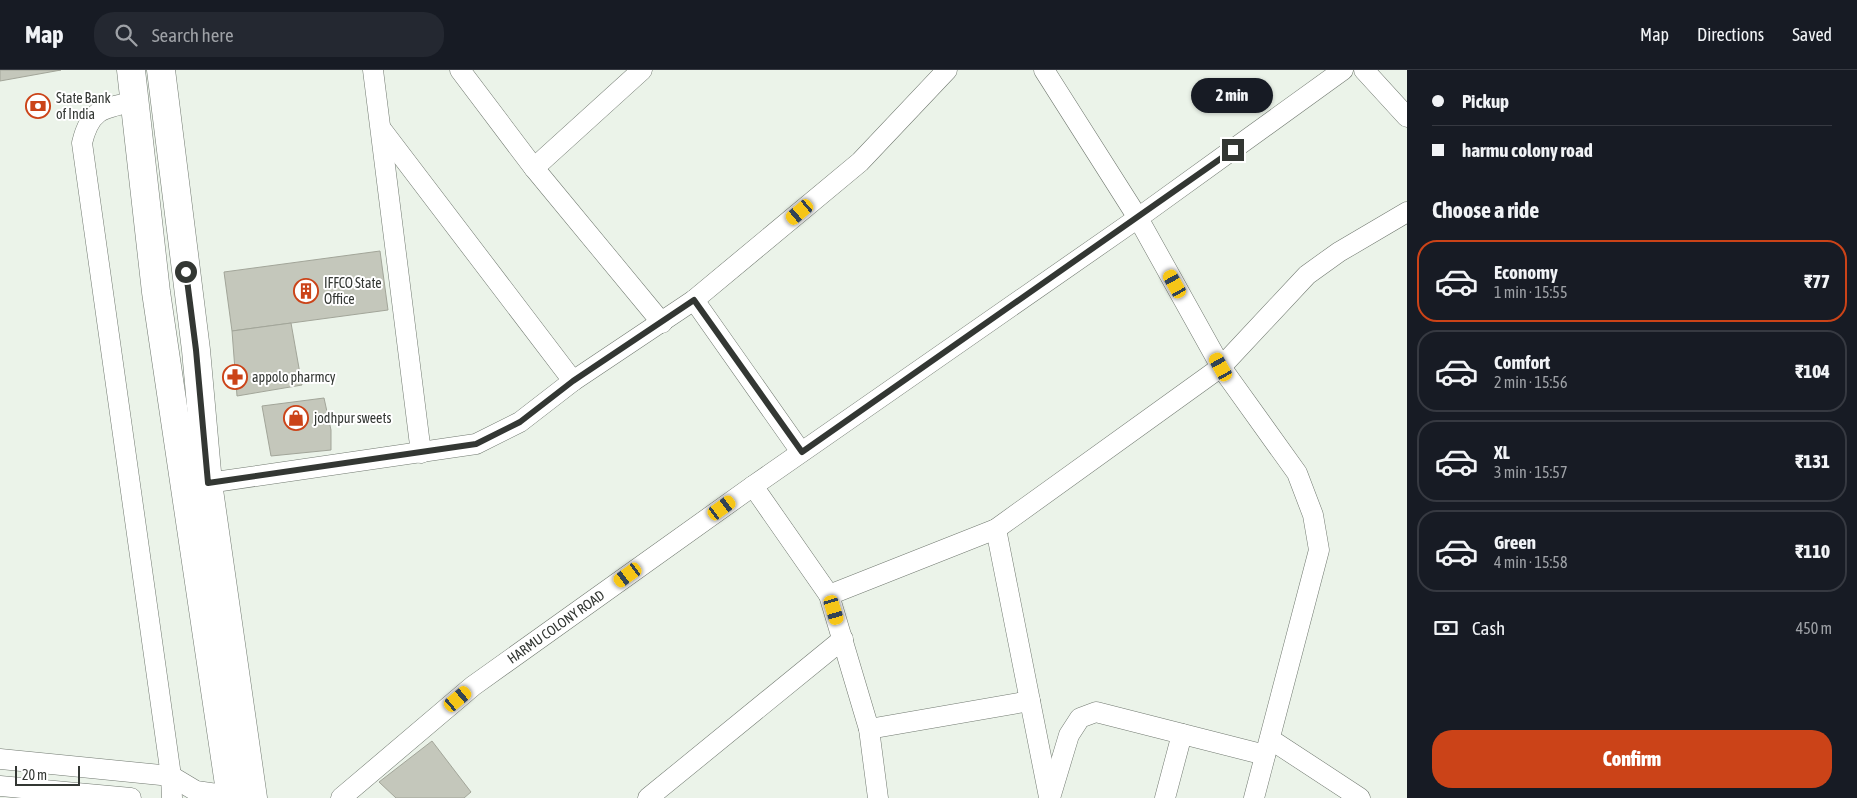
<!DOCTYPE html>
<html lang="en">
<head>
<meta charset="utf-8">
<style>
  body { margin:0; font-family:"Asap Condensed",sans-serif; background:#242831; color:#f1f3f6; height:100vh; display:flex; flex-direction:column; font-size:19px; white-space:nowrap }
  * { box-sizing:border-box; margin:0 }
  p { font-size:16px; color:#9ea1a6 }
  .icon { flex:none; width:28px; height:28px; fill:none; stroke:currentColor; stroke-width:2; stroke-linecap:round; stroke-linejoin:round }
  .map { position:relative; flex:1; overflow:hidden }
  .drawer { display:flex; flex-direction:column; background:#171b24; width:450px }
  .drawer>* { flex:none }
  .top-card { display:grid; align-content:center; height:110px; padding:0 25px; background:#171b24 }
  .scale { position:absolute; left:15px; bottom:12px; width:65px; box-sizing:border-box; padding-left:5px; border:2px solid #333733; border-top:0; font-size:14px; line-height:18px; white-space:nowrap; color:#333733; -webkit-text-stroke:4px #fff; paint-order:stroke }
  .end { position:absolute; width:22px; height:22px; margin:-11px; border:6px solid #333733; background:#fff; box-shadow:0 0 0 2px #fff }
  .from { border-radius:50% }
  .bubble { position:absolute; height:35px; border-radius:18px; background:#171b24; box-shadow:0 1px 4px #0004; font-size:16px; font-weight:800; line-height:35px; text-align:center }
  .car { position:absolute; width:15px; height:30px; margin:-15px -8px; border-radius:6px; box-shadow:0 0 4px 1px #0007; background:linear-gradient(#f5c518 24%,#345 0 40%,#f5c518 0 76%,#345 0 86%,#f5c518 0) }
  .top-card b { display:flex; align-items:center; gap:18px; height:48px; font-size:19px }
  .top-card b+b { border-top:1px solid #363941 }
  .top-card i { width:12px; height:12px; background:#f1f3f6 }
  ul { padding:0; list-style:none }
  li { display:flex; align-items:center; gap:15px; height:82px; margin:0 10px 8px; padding:0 15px; border:2px solid #363941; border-radius:20px }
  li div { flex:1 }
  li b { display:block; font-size:19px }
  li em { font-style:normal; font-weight:800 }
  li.active { border-color:#cb4318 }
  li>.icon { width:45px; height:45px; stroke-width:1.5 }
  h2 { padding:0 25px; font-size:22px; line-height:60px }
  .pay { display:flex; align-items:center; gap:12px; height:55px; padding:0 25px; font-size:19px }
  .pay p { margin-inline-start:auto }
  .button { display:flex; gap:10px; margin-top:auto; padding:10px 25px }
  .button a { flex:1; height:58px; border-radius:20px; background:#cb4318; color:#fff; font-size:20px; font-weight:800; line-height:58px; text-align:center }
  header { display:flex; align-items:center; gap:30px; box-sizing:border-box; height:70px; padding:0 25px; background:#171b24; border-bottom:1px solid #363941 }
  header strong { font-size:24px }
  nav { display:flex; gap:28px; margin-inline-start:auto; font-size:18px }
  .search { width:350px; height:45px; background:#242831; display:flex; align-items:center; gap:12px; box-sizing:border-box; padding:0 18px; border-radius:20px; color:#9ea1a6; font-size:19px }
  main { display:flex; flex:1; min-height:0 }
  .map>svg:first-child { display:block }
  .building { fill:#c4c7bb; stroke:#a2a599 }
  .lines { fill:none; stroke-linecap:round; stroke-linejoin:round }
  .minor-casing { stroke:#717970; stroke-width:21 }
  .secondary-casing { stroke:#717970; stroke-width:29 }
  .minor { stroke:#fff; stroke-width:20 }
  .secondary { stroke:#fff; stroke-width:28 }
  .route { stroke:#333733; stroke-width:6 }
  .labels { text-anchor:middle; stroke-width:4; stroke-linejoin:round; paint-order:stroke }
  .poi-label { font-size:14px; fill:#333733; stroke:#fff; text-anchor:start }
  .street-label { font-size:14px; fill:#333733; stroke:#fff }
</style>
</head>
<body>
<header>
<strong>Map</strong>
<div class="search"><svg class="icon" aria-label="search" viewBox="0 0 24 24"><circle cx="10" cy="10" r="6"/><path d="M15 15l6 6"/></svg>Search here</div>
<nav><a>Map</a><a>Directions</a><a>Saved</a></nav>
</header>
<main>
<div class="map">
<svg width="1407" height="728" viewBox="0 0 1407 728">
  <rect width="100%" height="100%" fill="#ebf3e9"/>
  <g class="building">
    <path d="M0 0H61L0 11Z"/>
    <path d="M380 181 388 240 232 261 224 202Z"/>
    <path d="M291 253 302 315 237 326 232 261Z"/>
    <path d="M324 328 331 360V380L271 386 262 336Z"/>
    <path d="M432 671 471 722 464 728H396L379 712Z"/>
  </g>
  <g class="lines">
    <defs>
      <g id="minor">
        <path d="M373 0 421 383"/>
        <path d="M460 0 534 98 662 253"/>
        <path d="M1044 0 1138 148 1221 297 1297 403 1313 445 1319 480 1254 728"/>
        <path d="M1364 0 1407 47"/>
        <path d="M134 32C103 38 90 39 82 73L171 706 172 728"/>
        <path d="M382 60 573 311"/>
        <path d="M534 98 642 0"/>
        <path d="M694 230 801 382"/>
        <path d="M208 413 476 374 520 352 573 311 694 230 860 92 947 0"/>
        <path d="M753 416 829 525 869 659 878 728"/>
        <path d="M996 459 1049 727"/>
        <path d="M829 525 996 459 1221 297 1307 205 1339 182 1407 142"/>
        <path d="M869 659 1030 631"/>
        <path d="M1270 669 1360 728"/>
        <path d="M0 689 171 706 196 721 231 726"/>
        <path d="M0 716 131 728"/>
        <path id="s1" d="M341 728 473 616 753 416 1138 148 1343 0"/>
        <path d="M648 728 843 569"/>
        <path d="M1050 728 1069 665 1080 648 1096 642 1265 685"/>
        <path d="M1165 728 1182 664"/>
      </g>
      <g id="secondary">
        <path d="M131 0 156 222 231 728"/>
        <path d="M161 0 196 280 208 413 253 728"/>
      </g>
    </defs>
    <use href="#minor" class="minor-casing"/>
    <use href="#secondary" class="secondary-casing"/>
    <use href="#minor" class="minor"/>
    <use href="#secondary" class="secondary"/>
  </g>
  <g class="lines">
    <path class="route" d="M186 202 196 280 208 413 476 374 520 352 573 311 694 230 802 382 1233 80"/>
  </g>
  <defs>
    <symbol id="bank-ring" viewBox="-11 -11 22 22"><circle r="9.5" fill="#fff" stroke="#cb4318" stroke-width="1.5"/><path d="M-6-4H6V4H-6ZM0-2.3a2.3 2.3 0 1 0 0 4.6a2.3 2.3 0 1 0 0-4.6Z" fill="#cb4318"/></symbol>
    <symbol id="building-ring" viewBox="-11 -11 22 22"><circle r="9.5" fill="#fff" stroke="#cb4318" stroke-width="1.5"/><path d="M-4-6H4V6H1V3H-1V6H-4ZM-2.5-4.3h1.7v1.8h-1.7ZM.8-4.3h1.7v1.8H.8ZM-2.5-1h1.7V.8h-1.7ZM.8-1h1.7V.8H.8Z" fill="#cb4318"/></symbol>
    <symbol id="pharmacy-ring" viewBox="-11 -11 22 22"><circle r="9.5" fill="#fff" stroke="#cb4318" stroke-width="1.5"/><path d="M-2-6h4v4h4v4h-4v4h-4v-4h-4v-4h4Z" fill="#cb4318"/></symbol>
    <symbol id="shop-ring" viewBox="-11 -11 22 22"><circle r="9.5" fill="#fff" stroke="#cb4318" stroke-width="1.5"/><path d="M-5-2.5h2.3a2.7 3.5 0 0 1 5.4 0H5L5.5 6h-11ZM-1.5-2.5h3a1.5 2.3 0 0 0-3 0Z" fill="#cb4318"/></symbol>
  </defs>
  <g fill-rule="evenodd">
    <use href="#bank-ring" x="24" y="22" width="28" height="28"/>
    <use href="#building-ring" x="292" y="207" width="28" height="28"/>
    <use href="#pharmacy-ring" x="221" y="293" width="28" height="28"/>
    <use href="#shop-ring" x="282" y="334" width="28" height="28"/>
  </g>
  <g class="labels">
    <g class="poi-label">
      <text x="56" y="33">State Bank<tspan x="56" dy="16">of India</tspan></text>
      <text x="324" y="218">IFFCO State<tspan x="324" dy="16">Office</tspan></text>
      <text x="252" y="312">appolo pharmcy</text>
      <text x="314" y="353">jodhpur sweets</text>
    </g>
    <g class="street-label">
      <text dy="5" stroke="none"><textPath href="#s1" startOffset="275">HARMU COLONY ROAD</textPath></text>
    </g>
  </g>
</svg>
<div class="scale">20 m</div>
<i class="end from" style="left:186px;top:202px"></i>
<i class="end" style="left:1233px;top:80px"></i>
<div class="bubble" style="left:1191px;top:8px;width:82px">2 min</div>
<i class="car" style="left:800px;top:142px;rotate:230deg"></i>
<i class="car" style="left:1175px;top:214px;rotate:331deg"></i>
<i class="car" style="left:1221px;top:297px;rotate:331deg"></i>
<i class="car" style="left:722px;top:438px;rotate:54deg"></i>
<i class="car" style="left:628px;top:505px;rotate:234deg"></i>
<i class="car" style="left:834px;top:540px;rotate:163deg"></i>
<i class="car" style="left:458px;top:629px;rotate:50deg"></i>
</div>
<section class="drawer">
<div class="top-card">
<b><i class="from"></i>Pickup</b>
<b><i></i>harmu colony road</b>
</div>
<h2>Choose a ride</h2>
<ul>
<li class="active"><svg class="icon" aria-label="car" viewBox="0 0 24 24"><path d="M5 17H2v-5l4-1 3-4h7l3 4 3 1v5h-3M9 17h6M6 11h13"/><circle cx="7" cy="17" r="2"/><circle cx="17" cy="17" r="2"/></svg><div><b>Economy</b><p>1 min · 15:55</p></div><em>₹77</em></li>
<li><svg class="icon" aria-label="car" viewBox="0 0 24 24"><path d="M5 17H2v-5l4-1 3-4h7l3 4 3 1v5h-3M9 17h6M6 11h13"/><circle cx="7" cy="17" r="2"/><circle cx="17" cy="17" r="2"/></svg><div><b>Comfort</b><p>2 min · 15:56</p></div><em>₹104</em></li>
<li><svg class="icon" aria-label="car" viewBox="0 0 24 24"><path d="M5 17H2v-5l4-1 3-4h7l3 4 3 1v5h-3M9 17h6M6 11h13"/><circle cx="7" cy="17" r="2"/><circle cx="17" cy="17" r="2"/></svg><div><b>XL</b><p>3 min · 15:57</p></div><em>₹131</em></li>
<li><svg class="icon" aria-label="car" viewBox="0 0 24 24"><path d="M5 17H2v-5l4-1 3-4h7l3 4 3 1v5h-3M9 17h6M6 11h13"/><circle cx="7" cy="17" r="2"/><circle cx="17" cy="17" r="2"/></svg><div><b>Green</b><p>4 min · 15:58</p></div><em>₹110</em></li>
</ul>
<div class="pay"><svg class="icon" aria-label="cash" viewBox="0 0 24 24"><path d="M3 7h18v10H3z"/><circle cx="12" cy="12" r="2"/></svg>Cash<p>450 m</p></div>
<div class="button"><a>Confirm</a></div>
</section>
</main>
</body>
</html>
